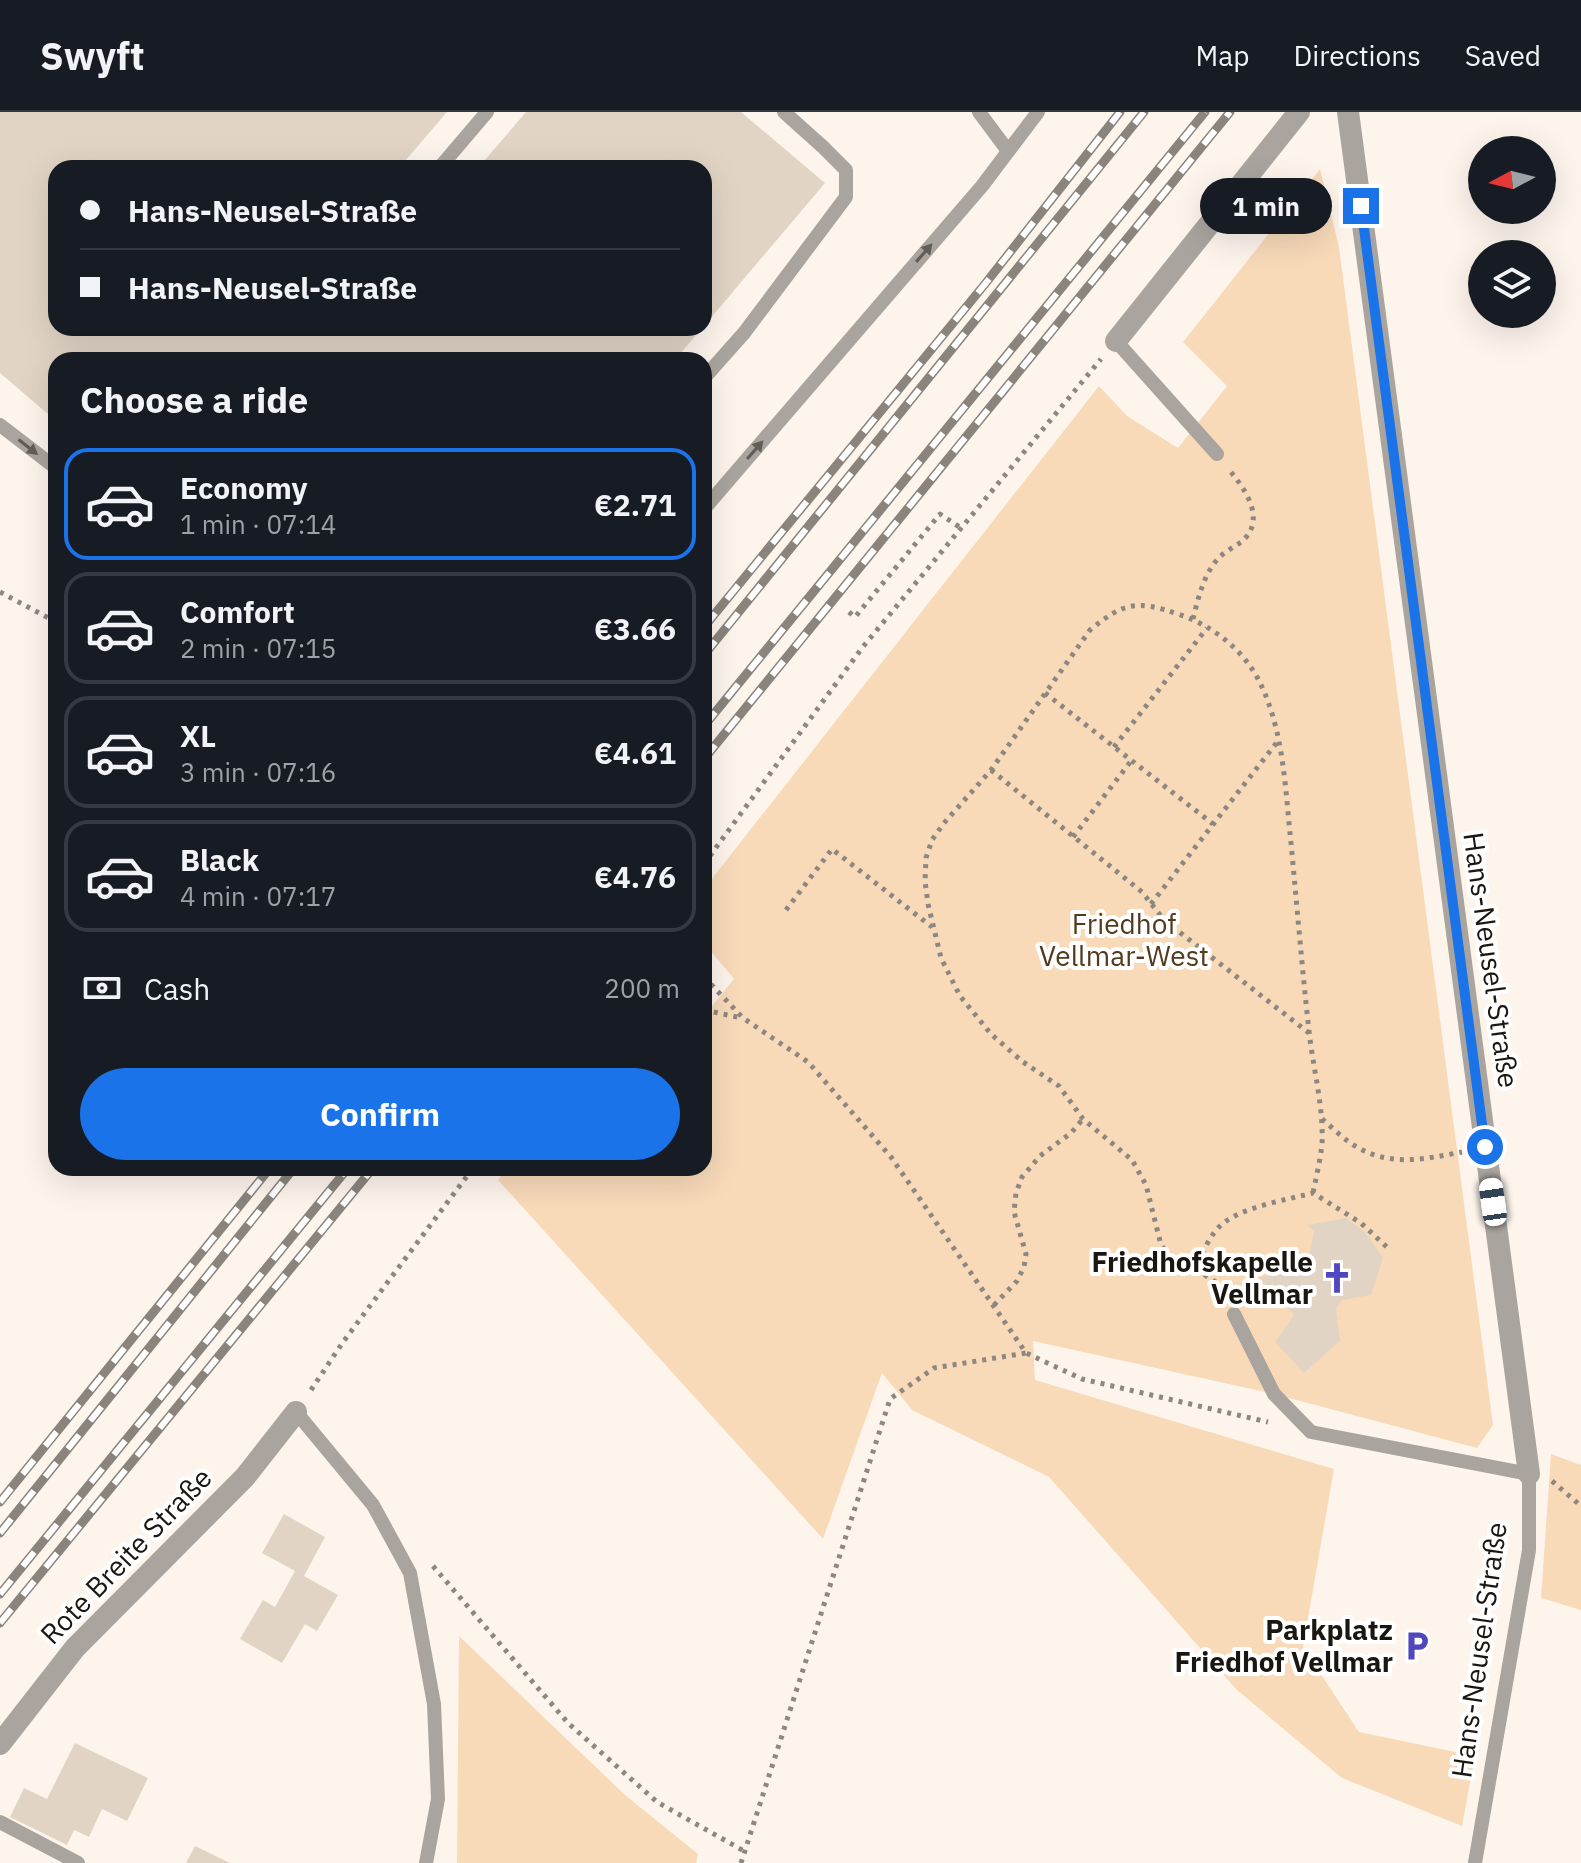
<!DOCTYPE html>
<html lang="en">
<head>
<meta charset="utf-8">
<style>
  body { margin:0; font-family:"IBM Plex Sans",sans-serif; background:#20242c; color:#f1f3f6; height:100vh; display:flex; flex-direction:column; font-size:30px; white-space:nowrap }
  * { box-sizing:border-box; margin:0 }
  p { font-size:26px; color:#9ea1a6 }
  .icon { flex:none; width:44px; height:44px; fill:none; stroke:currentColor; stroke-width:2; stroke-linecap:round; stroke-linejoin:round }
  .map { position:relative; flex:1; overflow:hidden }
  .sheet { position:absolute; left:48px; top:240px; width:664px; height:824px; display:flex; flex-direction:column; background:#171b24; border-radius:24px; box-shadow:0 8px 32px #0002 }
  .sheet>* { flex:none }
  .banner { position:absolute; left:48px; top:48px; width:664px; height:176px; border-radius:24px; box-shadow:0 8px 32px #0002; display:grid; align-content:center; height:176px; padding:0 32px; background:#171b24 }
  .needle { width:52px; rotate:263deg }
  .buttons { position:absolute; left:1468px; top:24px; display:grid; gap:16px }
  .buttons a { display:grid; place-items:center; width:88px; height:88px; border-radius:50%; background:#171b24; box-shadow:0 8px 32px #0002; font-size:40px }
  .end { position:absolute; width:36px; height:36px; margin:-18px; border:10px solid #1a73e8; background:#fff; box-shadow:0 0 0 4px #fff }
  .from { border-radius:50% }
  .bubble { position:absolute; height:56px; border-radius:28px; background:#171b24; box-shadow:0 8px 32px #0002; font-size:26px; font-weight:800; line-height:56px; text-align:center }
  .car { position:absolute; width:24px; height:48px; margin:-24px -12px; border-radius:10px; box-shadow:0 0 6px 2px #0007; background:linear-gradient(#fff 24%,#345 0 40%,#fff 0 76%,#345 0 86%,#fff 0) }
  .banner b { display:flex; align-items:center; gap:28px; height:76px; font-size:30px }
  .banner b+b { border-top:2px solid #363941 }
  .banner i { width:20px; height:20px; background:#f1f3f6 }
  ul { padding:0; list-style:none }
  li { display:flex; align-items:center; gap:24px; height:112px; margin:0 16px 12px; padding:0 16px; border:4px solid #363941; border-radius:24px }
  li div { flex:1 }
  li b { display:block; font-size:30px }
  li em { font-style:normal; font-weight:800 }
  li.selected { border-color:#1a73e8 }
  li>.icon { width:72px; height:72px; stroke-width:1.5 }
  h2 { padding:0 32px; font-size:36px; line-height:96px }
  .pay { display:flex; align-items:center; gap:20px; height:88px; padding:0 32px; font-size:30px }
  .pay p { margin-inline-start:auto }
  .button { display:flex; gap:16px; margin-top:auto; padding:16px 32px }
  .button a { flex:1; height:92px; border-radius:48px; background:#1a73e8; color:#fff; font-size:32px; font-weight:800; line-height:92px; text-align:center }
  header { display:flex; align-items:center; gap:48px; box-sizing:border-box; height:112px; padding:0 40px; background:#171b24; border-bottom:2px solid #363941 }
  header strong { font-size:38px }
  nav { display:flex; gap:44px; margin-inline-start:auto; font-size:28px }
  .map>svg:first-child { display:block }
  .green { fill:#f8dab9 }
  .building { fill:#e1d4c5 }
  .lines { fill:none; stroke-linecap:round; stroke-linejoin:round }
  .path { stroke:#8e8780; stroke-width:5; stroke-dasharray:4 6; stroke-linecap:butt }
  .service { stroke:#aaa49e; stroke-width:14 }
  .minor { stroke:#aaa49e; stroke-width:22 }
  .rail-casing { stroke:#8a847d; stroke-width:9 }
  .rail { stroke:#fff; stroke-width:6; stroke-dasharray:18; stroke-linecap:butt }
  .oneway { fill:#625d57 }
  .route { stroke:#1a73e8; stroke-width:10 }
  .labels { text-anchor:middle; stroke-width:8; stroke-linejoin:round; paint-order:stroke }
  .park-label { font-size:28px; fill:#523a1d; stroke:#fff }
  .street-label { font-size:28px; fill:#1a1610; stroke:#fff }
  .poi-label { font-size:28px; font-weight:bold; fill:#1a1610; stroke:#fff; text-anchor:end }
</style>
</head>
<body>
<header>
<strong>Swyft</strong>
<nav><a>Map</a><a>Directions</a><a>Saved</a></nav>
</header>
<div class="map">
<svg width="1581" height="1751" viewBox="0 0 1581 1751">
  <rect width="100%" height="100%" fill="#fdf5ec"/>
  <g class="green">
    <path d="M1320 57 1339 135 1493 1313 1477 1336 1274 1282 1033 1229 1035 1268 1334 1357 1303 1535 1359 1620 1475 1644 1462 1714 1342 1666 1237 1578 1049 1365 912 1298 882 1261 823 1427 498 1068 506 1056H704V904L734 867 704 831V785L714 764 1099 274 1127 304 1178 336 1227 274 1183 230Z"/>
    <path d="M1551 1342 1581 1353V1498L1541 1486Z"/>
    <path d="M459 1524 625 1683 698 1742 696 1751H457Z"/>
  </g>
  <g class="building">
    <path d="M0 0H447L399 56H56V216H702L675 248H56V309L0 261Z"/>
    <path d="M526 0H741L825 71 704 214V56H478Z"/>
    <path d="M1346 1106 1366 1121 1383 1146 1371 1183 1342 1188 1336 1197 1340 1229 1304 1261 1275 1230 1294 1203 1259 1166 1301 1155 1308 1149 1314 1119 1307 1113Z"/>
    <path d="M284 1402 325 1425 304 1464 338 1483 317 1519 305 1512 282 1551 240 1527 263 1488 275 1495 295 1459 262 1441Z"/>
    <path d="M75 1631 148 1666 127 1709 102 1697 89 1725 74 1718 67 1733 10 1705 24 1676 47 1687Z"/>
    <path d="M195 1734 230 1751H186Z"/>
  </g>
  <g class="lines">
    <g class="path">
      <path d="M0 480 56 510"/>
      <path d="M849 500 855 505 940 402 961 416"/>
      <path d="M1193 507C1198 487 1203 465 1216 449 1223 440 1233 436 1241 430 1267 409 1246 378 1230 359"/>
      <path d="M1045 581 1213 712"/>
      <path d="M1114 635 1207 516"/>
      <path d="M991 658 1142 780 1164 808 1309 921"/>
      <path d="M1073 725 1131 649"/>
      <path d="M704 752 862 536 1101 247"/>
      <path d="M1151 792 1278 629"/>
      <path d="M786 798 832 737 932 815"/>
      <path d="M704 865 743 906 808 950 891 1045 1026 1241 1082 1267 1268 1310"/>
      <path d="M704 898 742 906"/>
      <path d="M1322 1007C1333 1016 1344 1028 1357 1035 1391 1055 1425 1047 1462 1040"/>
      <path d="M1197 1158 1175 1151 1161 1133 1146 1073 1132 1048 1083 1007 1059 974 1023 950 991 922 960 884 941 846 928 792 925 769 926 746 932 728 944 711 991 658 1090 518C1124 490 1137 488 1178 502 1211 513 1240 535 1257 565 1284 615 1285 676 1291 731 1297 794 1302 856 1309 919 1313 956 1324 996 1322 1033 1320 1049 1316 1066 1313 1081"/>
      <path d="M1233 1181 1197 1158C1201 1143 1208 1126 1220 1114 1240 1095 1286 1088 1313 1081L1361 1111 1390 1138"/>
      <path d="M994 1193 1017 1169 1024 1155 1026 1142 1014 1100 1016 1081 1022 1065 1040 1044 1071 1021 1083 1007"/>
      <path d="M311 1278 343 1230 473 1056"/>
      <path d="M1552 1369 1581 1394"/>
      <path d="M433 1454 568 1611 657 1690 744 1739"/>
      <path d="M741 1751 890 1287 934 1256 1026 1241"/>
    </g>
    <g class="service">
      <path d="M979 0 1008 39"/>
      <path d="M441 54 487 0"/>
      <path d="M1116 229 1217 342"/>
      <path d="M704 266 744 221 846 85V58L823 35 784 0"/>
      <path d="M0 313 56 356"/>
      <path d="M704 397 982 74 1038 0"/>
      <path d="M1234 1202 1274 1282 1311 1320 1529 1362V1438L1475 1751"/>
      <path d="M296 1300 373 1393 410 1461 434 1592 438 1687 426 1751"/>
      <path d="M0 1710 78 1751"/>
    </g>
    <g class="minor">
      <path d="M1348 0 1529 1362"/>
      <path d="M1116 229 1299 0"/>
      <path d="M0 1632 75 1536 245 1365 296 1300"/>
    </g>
    <defs>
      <g id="rail">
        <path d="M704 515 985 172 1120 0"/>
        <path d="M704 543 1144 0"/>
        <path d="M704 614 1205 0"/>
        <path d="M704 647 1230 0"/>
        <path d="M0 1390 270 1056"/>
        <path d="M0 1421 294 1056"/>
        <path d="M0 1482 348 1056"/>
        <path d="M0 1511 373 1056"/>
      </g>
    </defs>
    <use href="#rail" class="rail-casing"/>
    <use href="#rail" class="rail"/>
  </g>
  <defs><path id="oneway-solid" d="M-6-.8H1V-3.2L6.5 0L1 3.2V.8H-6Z" transform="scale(2)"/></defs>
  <g class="oneway">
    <use href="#oneway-solid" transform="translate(924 141) rotate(-49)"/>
    <use href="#oneway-solid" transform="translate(28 335) rotate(38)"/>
    <use href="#oneway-solid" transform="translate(755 338) rotate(-49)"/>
  </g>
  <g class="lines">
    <path class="route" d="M1361 94 1485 1035"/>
  </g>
  <defs>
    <symbol id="church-bare" viewBox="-9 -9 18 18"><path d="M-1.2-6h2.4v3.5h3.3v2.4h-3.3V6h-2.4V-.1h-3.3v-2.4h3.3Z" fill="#5148bf" stroke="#fff" stroke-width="2.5" paint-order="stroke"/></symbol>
    <symbol id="parking-bare" viewBox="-9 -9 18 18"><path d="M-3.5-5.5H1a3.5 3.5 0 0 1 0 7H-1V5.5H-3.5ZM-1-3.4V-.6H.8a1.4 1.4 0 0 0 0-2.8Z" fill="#5148bf" stroke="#fff" stroke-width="2.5" paint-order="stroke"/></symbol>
  </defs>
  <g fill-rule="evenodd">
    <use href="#church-bare" x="1315" y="1144" width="44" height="44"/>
    <use href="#parking-bare" x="1395" y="1512" width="44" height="44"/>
  </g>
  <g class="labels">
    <g class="park-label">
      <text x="1124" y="822">Friedhof<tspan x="1124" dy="32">Vellmar-West</tspan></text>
    </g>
    <g class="street-label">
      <text transform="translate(1491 848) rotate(82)" y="10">Hans-Neusel-Straße</text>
      <text transform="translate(126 1444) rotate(-46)" y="10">Rote Breite Straße</text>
      <text transform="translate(1479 1538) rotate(-82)" y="10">Hans-Neusel-Straße</text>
    </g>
    <g class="poi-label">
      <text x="1313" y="1160">Friedhofskapelle<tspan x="1313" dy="32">Vellmar</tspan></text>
      <text x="1393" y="1528">Parkplatz<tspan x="1393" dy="32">Friedhof Vellmar</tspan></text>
    </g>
  </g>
</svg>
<div class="buttons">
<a><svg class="needle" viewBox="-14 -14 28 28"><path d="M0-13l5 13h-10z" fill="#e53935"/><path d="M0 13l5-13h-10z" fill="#9ea1a6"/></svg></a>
<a><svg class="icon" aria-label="layers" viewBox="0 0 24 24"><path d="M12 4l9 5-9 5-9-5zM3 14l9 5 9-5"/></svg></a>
</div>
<i class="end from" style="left:1485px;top:1035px"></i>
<i class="end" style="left:1361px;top:94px"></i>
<div class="bubble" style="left:1200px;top:66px;width:132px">1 min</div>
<i class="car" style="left:1493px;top:1090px;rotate:352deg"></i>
<div class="banner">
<b><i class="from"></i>Hans-Neusel-Straße</b>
<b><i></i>Hans-Neusel-Straße</b>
</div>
<section class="sheet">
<h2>Choose a ride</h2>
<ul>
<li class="selected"><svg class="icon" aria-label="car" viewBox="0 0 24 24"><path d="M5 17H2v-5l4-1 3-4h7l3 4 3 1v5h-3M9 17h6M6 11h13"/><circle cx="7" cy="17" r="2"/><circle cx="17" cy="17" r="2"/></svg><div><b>Economy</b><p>1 min · 07:14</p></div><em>€2.71</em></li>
<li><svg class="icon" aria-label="car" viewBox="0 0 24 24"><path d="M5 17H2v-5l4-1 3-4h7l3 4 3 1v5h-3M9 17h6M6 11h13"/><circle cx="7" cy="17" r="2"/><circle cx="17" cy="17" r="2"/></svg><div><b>Comfort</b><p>2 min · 07:15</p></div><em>€3.66</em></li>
<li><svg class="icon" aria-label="car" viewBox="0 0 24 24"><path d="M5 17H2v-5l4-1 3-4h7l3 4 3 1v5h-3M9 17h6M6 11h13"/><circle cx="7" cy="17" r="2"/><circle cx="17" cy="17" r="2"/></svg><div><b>XL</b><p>3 min · 07:16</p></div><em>€4.61</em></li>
<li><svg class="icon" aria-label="car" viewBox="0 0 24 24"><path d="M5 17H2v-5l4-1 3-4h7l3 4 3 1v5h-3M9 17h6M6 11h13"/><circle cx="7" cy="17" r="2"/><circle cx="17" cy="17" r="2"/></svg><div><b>Black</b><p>4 min · 07:17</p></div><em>€4.76</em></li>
</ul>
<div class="pay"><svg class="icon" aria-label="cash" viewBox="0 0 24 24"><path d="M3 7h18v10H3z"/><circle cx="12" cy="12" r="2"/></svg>Cash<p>200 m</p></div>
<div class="button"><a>Confirm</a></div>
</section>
</div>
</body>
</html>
